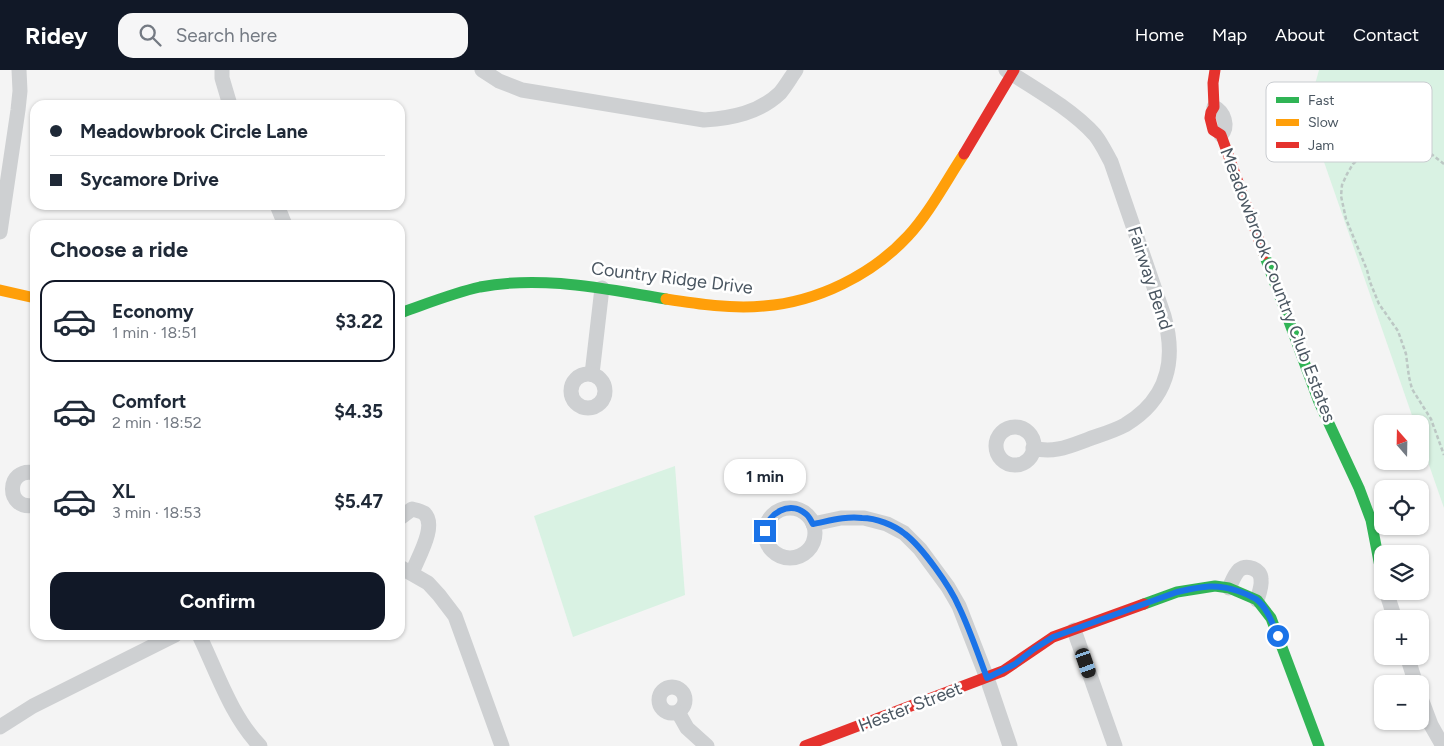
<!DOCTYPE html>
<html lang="en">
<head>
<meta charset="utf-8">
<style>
  body { margin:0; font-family:Figtree,sans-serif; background:#f6f6f7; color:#1f2937; height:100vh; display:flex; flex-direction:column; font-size:19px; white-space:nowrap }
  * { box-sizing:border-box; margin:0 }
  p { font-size:16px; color:#747a83 }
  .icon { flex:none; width:28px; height:28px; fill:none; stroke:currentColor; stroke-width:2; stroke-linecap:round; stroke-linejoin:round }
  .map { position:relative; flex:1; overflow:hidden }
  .drawer { position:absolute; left:30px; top:150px; width:375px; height:420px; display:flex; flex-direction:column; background:#fff; border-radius:15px; box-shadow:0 1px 4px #0004 }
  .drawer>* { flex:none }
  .top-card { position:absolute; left:30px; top:30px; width:375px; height:110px; border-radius:15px; box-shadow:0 1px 4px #0004; display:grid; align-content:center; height:110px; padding:0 20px; background:#fff }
  .needle { width:32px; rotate:340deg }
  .fabs { position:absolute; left:1374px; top:345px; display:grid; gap:10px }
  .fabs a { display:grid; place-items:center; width:55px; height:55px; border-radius:10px; background:#fff; box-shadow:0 1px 4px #0004; font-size:25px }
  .end { position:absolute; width:22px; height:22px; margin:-11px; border:6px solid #1a73e8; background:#fff; box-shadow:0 0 0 2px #fff }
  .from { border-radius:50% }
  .bubble { position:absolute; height:35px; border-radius:15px; background:#fff; box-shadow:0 1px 4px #0004; font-size:16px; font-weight:700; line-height:35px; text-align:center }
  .car { position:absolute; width:15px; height:30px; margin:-15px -8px; border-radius:6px; box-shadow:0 0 4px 1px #0007; background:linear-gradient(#222 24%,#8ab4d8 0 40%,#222 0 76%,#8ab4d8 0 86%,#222 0) }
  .top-card b { display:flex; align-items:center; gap:18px; height:48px; font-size:19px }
  .top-card b+b { border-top:1px solid #e0e1e3 }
  .top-card i { width:12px; height:12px; background:#1f2937 }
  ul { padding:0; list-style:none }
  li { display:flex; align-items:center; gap:15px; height:82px; margin:0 10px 8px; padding:0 10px; border:2px solid transparent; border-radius:15px }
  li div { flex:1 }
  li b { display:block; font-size:19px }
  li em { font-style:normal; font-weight:700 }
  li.selected { border-color:#111827 }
  li>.icon { width:45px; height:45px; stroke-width:1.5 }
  h2 { padding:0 20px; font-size:22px; line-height:60px }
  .action { display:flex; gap:10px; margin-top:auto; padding:10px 20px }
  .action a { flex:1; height:58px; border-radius:15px; background:#111827; color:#fff; font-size:20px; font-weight:700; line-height:58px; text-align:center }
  header { display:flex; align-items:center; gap:30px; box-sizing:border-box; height:70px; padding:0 25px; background:#111827; color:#fff }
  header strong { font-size:24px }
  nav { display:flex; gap:28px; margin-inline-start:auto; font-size:18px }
  .search { width:350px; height:45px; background:#f6f6f7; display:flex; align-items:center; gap:12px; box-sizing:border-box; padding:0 18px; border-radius:15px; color:#747a83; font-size:19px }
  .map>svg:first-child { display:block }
  .green { fill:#d9f2e3 }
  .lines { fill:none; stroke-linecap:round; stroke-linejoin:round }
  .path { stroke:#bcc7c4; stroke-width:2.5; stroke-dasharray:4 2.5; stroke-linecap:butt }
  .street { stroke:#ced0d2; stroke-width:15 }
  .fast { stroke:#30b455; stroke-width:11 }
  .slow { stroke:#ff9f0a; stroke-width:11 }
  .jam { stroke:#e5322d; stroke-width:11 }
  .route { stroke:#1a73e8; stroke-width:6 }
  .labels { text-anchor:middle; stroke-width:5; stroke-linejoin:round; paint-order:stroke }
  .street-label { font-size:18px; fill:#4a5661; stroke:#fff }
  .key { fill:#fff; stroke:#c9ccd0; stroke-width:1 }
  .key-label { font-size:14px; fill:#4a5661 }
</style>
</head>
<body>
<header>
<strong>Ridey</strong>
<div class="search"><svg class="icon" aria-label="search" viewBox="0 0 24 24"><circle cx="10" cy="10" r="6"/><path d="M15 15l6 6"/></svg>Search here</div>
<nav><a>Home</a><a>Map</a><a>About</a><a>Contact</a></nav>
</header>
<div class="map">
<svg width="1444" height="676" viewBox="0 0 1444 676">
  <rect width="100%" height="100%" fill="#f4f4f4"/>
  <g class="green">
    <path d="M1319 0H1444V438L1420 369V354H1415L1307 43Z"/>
    <path d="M675 396 685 525 573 567 534 446Z"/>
  </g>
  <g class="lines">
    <path class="path" d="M1444 94 1426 80 1378 78 1368 81 1353 94 1347 104 1342 115 1341 126 1346 149 1367 200 1370 212 1379 234 1398 261 1406 284 1409 307 1412 319 1431 349 1444 385"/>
    <g class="street">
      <path d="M222 0V8L230 35"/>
      <path d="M482 0 499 11 522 20 704 50C732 48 759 43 780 23 786 16 791 7 796 0"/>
      <path d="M1006 0C1034 18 1073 40 1095 65 1102 74 1106 83 1111 92L1164 246C1177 291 1167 330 1125 355 1114 361 1100 365 1089 369 1070 376 1053 384 1033 378"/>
      <path d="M1214 37C1224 42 1229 56 1221 65"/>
      <path d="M277 135 285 155"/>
      <path d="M0 162 18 40 20 21 19 0"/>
      <path d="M592 304 602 218"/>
      <circle cx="588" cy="321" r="17"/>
      <circle cx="1015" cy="376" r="19"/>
      <path d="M35 403C5 396 5 442 35 435"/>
      <circle cx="790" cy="463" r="25"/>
      <path d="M400 448 412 439C416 440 421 441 424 443 438 455 417 489 412 503"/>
      <path d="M813 454 841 448H864L887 454 904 463 920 479 948 517 959 536 987 608 1010 676"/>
      <path d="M400 497 428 513 439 525 455 546 502 676"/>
      <path d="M1229 518C1232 512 1234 505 1239 500 1247 494 1261 499 1261 509 1262 516 1259 524 1257 530"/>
      <path d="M1386 521 1395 549"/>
      <path d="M1074 560 1115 676"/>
      <path d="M199 565C217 602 231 646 260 676"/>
      <path d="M1407 586 1416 614"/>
      <circle cx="672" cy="630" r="13"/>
      <path d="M1420 626 1431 655 1443 676"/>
      <path d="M678 642 687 658 707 676"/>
      <path d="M0 657 33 636 175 565"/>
    </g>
    <g class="fast">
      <path d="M1264 184 1319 332 1359 418 1371 450 1382 507"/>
      <path d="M400 243C426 234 453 223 480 217 543 205 604 219 666 229"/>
      <path d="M1144 534 1177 522 1215 516 1229 518 1257 530 1271 548 1319 676"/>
    </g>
    <g class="slow">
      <path d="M0 220 35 228"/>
      <path d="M666 229C698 234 731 239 764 236 817 232 872 205 908 166 930 142 946 111 964 84"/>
    </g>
    <g class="jam">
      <path d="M1215 0 1213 13 1214 37 1211 42 1210 48 1213 60 1221 65 1264 184"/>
      <path d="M964 84 1014 0"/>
      <path d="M805 676 1003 601 1053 567 1144 534"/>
    </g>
  </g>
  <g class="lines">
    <path class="route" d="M765 461C768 443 790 430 806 444 809 446 811 451 813 454 829 451 845 446 862 448 876 448 894 455 905 464 922 477 950 516 959 537 970 560 978 584 987 608L1015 594 1034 579 1053 567 1177 522C1200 517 1215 513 1238 521 1244 523 1251 526 1256 529 1267 537 1273 555 1278 566"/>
  </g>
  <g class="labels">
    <g class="street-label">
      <text transform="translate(672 208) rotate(7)" y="6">Country Ridge Drive</text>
      <text transform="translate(1150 208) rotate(72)" y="6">Fairway Bend</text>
      <text transform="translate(1278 215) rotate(69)" y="6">Meadowbrook Country Club Estates</text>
      <text transform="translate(910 637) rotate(-21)" y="6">Hester Street</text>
    </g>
  </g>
  <rect x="1266" y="12" width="166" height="80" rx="8" class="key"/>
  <rect x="1276" y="27" width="23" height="6" fill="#30b455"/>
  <rect x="1276" y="49" width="23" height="7" fill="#ff9f0a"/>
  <rect x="1276" y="72" width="23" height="6" fill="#e5322d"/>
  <g class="key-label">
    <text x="1308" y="35">Fast</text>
    <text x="1308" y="57">Slow</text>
    <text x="1308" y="80">Jam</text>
  </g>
</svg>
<div class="fabs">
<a><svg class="needle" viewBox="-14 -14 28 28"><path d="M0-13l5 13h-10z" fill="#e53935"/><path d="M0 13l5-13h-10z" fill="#747a83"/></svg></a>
<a><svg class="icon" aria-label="locate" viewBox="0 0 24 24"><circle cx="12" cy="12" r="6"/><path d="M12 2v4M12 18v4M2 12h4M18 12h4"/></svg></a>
<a><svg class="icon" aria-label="layers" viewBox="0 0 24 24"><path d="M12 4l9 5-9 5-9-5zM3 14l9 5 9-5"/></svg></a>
<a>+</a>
<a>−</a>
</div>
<i class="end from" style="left:1278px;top:566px"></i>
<i class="end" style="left:765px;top:461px"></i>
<div class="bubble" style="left:724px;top:389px;width:82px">1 min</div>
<i class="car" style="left:1086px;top:593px;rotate:161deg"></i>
<div class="top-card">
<b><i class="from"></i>Meadowbrook Circle Lane</b>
<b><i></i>Sycamore Drive</b>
</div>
<section class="drawer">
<h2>Choose a ride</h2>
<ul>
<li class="selected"><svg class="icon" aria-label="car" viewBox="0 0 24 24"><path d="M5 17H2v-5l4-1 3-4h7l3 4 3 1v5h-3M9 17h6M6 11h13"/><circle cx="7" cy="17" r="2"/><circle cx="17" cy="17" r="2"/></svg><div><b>Economy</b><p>1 min · 18:51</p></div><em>$3.22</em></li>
<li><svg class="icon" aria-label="car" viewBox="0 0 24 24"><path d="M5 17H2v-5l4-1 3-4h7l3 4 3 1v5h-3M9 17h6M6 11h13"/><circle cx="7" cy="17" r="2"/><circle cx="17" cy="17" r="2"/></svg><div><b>Comfort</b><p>2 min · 18:52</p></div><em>$4.35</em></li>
<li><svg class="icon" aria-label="car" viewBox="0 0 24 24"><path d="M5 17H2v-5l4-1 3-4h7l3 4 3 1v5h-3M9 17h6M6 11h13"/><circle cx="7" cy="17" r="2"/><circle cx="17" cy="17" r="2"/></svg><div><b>XL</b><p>3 min · 18:53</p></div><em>$5.47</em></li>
</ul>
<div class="action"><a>Confirm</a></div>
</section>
</div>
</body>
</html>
